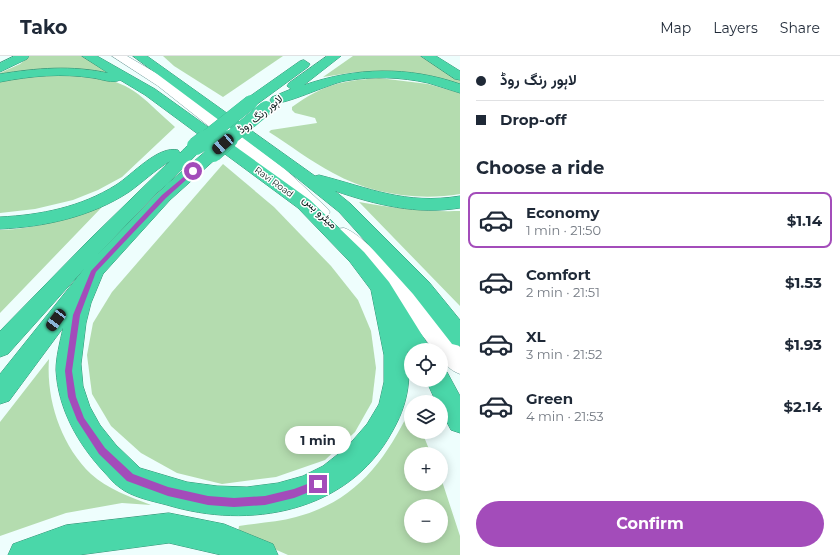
<!DOCTYPE html>
<html lang="en">
<head>
<meta charset="utf-8">
<style>
  body { margin:0; font-family:Montserrat,Vazirmatn,sans-serif; background:#f2f2f3; color:#1f2937; height:100vh; display:flex; flex-direction:column; font-size:15px; white-space:nowrap }
  * { box-sizing:border-box; margin:0 }
  p { font-size:13px; color:#747a83 }
  .icon { flex:none; width:22px; height:22px; fill:none; stroke:currentColor; stroke-width:2; stroke-linecap:round; stroke-linejoin:round }
  .map { position:relative; flex:1; overflow:hidden }
  .drawer { display:flex; flex-direction:column; background:#fff; width:380px }
  .drawer>* { flex:none }
  .guide { display:grid; align-content:center; height:88px; padding:0 16px; background:#fff }
  .fabs { position:absolute; left:404px; top:287px; display:grid; gap:8px }
  .fabs a { display:grid; place-items:center; width:44px; height:44px; border-radius:50%; background:#fff; box-shadow:0 2px 10px #0003; font-size:20px }
  .end { position:absolute; width:18px; height:18px; margin:-9px; border:5px solid #a34cba; background:#fff; box-shadow:0 0 0 2px #fff }
  .from { border-radius:50% }
  .bubble { position:absolute; height:28px; border-radius:14px; background:#fff; box-shadow:0 2px 10px #0003; font-size:13px; font-weight:700; line-height:28px; text-align:center }
  .car { position:absolute; width:12px; height:24px; margin:-12px -6px; border-radius:5px; box-shadow:0 0 3px 1px #0007; background:linear-gradient(#222 24%,#8ab4d8 0 40%,#222 0 76%,#8ab4d8 0 86%,#222 0) }
  .guide b { display:flex; align-items:center; gap:14px; height:38px; font-size:15px }
  .guide b+b { border-top:1px solid #e0e1e3 }
  .guide i { width:10px; height:10px; background:#1f2937 }
  ul { padding:0; list-style:none }
  li { display:flex; align-items:center; gap:12px; height:56px; margin:0 8px 6px; padding:0 8px; border:2px solid transparent; border-radius:8px }
  li div { flex:1 }
  li b { display:block; font-size:15px }
  li em { font-style:normal; font-weight:700 }
  li.selected { border-color:#a34cba }
  li>.icon { width:36px; height:36px; stroke-width:1.5 }
  h2 { padding:0 16px; font-size:18px; line-height:48px }
  .cta { display:flex; gap:8px; margin-top:auto; padding:8px 16px }
  .cta a { flex:1; height:46px; border-radius:24px; background:#a34cba; color:#fff; font-size:16px; font-weight:700; line-height:46px; text-align:center }
  header { display:flex; align-items:center; gap:24px; box-sizing:border-box; height:56px; padding:0 20px; background:#fff; border-bottom:1px solid #e0e1e3 }
  header strong { font-size:19px }
  nav { display:flex; gap:22px; margin-inline-start:auto; font-size:14px }
  main { display:flex; flex:1; min-height:0 }
  .map>svg:first-child { display:block }
  .green { fill:#b4dcaf; fill-rule:evenodd }
  .lines { fill:none; stroke-linecap:round; stroke-linejoin:round }
  .minor-casing { stroke:#79a09f; stroke-width:1 }
  .highway-casing { stroke:#339476; stroke-width:1 }
  .minor { fill:#fff; fill-rule:evenodd }
  .highway { fill:#4ad7a9; fill-rule:evenodd }
  .highway-bridge-far1-casing { stroke:#339476; stroke-width:14; stroke-linecap:butt }
  .highway-bridge-casing { stroke:#339476; stroke-width:18; stroke-linecap:butt }
  .highway-bridge-far1 { stroke:#4ad7a9; stroke-width:14 }
  .highway-bridge { stroke:#4ad7a9; stroke-width:18 }
  .route { fill:#a34cba }
  .labels { text-anchor:middle; stroke-width:3; stroke-linejoin:round; paint-order:stroke }
  .far-street-label { font-size:9px; fill:#091918; stroke:#fff }
  .street-label { font-size:11px; fill:#091918; stroke:#fff }
</style>
</head>
<body>
<header>
<strong>Tako</strong>
<nav><a>Map</a><a>Layers</a><a>Share</a></nav>
</header>
<main>
<div class="map">
<svg width="460" height="499" viewBox="0 0 460 499">
  <rect width="100%" height="100%" fill="#eefefd"/>
  <g class="green">
    <path d="M30 0H81L115 18 0 19V17L20 8Z"/>
    <path d="M163 0H283L223 41 174 10Z"/>
    <path d="M353 0H420L460 24V29L396 16H356L323 21Z"/>
    <path d="M40 19C72 19 112 17 138 38 151 48 162 60 175 71L122 121 98 134 73 144 35 153 0 157V25Z"/>
    <path d="M379 22 428 28 460 37V138C418 145 370 138 333 117 310 105 290 89 269 76L271 74 317 67 315 62 295 57 292 54V51C324 28 341 25 379 22Z"/>
    <path d="M223 108 274 151 331 210 358 244 371 275 376 312 372 346 355 376 325 404 276 421 222 428 177 417 141 397 111 370 92 338 87 299 93 267 112 236Z"/>
    <path d="M359 146C394 152 424 156 460 155V250Z"/>
    <path d="M102 151 0 257V174C36 173 68 162 102 151Z"/>
    <path d="M49 303C46 344 61 389 91 418 107 433 131 441 151 449L122 447 66 457 0 480V366Z"/>
    <path d="M410 354 411 376H422L431 398H411V428H441V422L460 480V499H288L238 477 239 470C257 467 278 466 296 461 356 445 384 406 410 354ZM411 450H441V480H411Z"/>
  </g>
  <g class="lines">
    <defs>
      <g id="minor">
        <path d="M112 0H127L168 24 285 113 327 152 330 156 327 160 321 162 315 160 273 121 158 30Z"/>
        <path d="M344 172C369 179 439 267 460 291V318C449 314 441 306 441 294H434L366 210 337 183 334 178 337 173Z"/>
      </g>
      <g id="highway">
        <path d="M14 0H29L27 3 0 16V7Z"/>
        <path d="M82 0H97L155 33 310 144 364 196 389 226 427 287 431 294H411V301L407 295C412 325 407 350 392 376 348 457 249 474 167 449 152 445 131 441 119 431 113 427 109 421 104 416 78 388 58 353 56 314 56 301 60 286 63 272L9 345 0 348V318L84 213 8 298 0 301V275L89 184 170 105C154 115 143 126 129 136 91 161 44 171 0 173V161C41 159 81 151 116 129 132 119 158 89 178 94L180 97C187 90 191 84 202 87L204 90 202 93 96 200 158 136 207 94 213 92 219 94 221 97 219 100 170 144 103 218 91 247 86 267 81 308 83 330 90 351 100 369 116 389 140 412 187 426 217 430 247 431 278 427 303 420 323 410 347 391 367 368 379 348 384 326V299L371 234 350 206 298 152 145 39 120 24C113 28 101 23 93 22 62 17 31 20 0 26V18C36 12 72 9 108 17Z"/>
        <path d="M133 0H147L315 120 319 119C370 132 405 149 460 140V152C417 159 376 149 335 135L351 148 429 226 460 264V290L452 288 413 238 339 156 298 123Z"/>
        <path d="M327 0H341L304 29C356 11 408 10 460 28V37C449 34 439 30 428 27 401 21 372 20 345 25 328 28 284 50 272 47L270 44 272 41 291 33 287 30 289 27Z"/>
        <path d="M421 0H436L460 15V24L455 23Z"/>
        <path d="M304 4 310 8 308 11 256 49H246L244 46 246 43 300 5Z"/>
        <path d="M441 314 447 316 460 340V377L451 374 441 355V346H436L426 324H441Z"/>
        <path d="M169 457 224 468 273 488 278 499H221L169 487 79 499H8L13 488 66 469Z"/>
      </g>
    </defs>
    <use href="#minor" class="minor-casing"/>
    <use href="#highway" class="highway-casing"/>
    <use href="#minor" class="minor"/>
    <use href="#highway" class="highway"/>
    <defs>
      <g id="highway-bridge-far1">
        <path d="M203 84 251 46"/>
        <path d="M228 84 266 52"/>
      </g>
      <g id="highway-bridge">
        <path d="M196 90 205 83"/>
        <path d="M213 97 229 83"/>
      </g>
    </defs>
    <use href="#highway-bridge-far1" class="highway-bridge-far1-casing"/>
    <use href="#highway-bridge" class="highway-bridge-casing"/>
    <use href="#highway-bridge-far1" class="highway-bridge-far1"/>
    <use href="#highway-bridge" class="highway-bridge"/>
  </g>
  <path class="route" d="M192 114 196 115 166 142 96 216 80 259 72 315 76 341 84 362 105 392 133 418 168 431 208 440 234 442 265 440 294 433 318 424 322 425V431L294 442 265 449 234 451 208 449 168 440 127 425 99 398 77 364 68 341 65 315 73 259 91 215 162 139Z"/>
  <g class="labels">
    <g class="far-street-label">
      <text transform="translate(274 126) rotate(36)" y="3">Ravi Road</text>
    </g>
    <g class="street-label">
      <text transform="translate(260 58) rotate(-39)" y="4">لاہور رنگ روڈ</text>
      <text transform="translate(320 156) rotate(43)" y="4">میٹرو بس</text>
    </g>
  </g>
</svg>
<div class="fabs">
<a><svg class="icon" aria-label="locate" viewBox="0 0 24 24"><circle cx="12" cy="12" r="6"/><path d="M12 2v4M12 18v4M2 12h4M18 12h4"/></svg></a>
<a><svg class="icon" aria-label="layers" viewBox="0 0 24 24"><path d="M12 4l9 5-9 5-9-5zM3 14l9 5 9-5"/></svg></a>
<a>+</a>
<a>−</a>
</div>
<i class="end from" style="left:193px;top:115px"></i>
<i class="end" style="left:318px;top:428px"></i>
<div class="bubble" style="left:285px;top:370px;width:66px">1 min</div>
<i class="car" style="left:223px;top:88px;rotate:229deg"></i>
<i class="car" style="left:56px;top:264px;rotate:217deg"></i>
</div>
<section class="drawer">
<div class="guide">
<b><i class="from"></i>لاہور رنگ روڈ</b>
<b><i></i>Drop-off</b>
</div>
<h2>Choose a ride</h2>
<ul>
<li class="selected"><svg class="icon" aria-label="car" viewBox="0 0 24 24"><path d="M5 17H2v-5l4-1 3-4h7l3 4 3 1v5h-3M9 17h6M6 11h13"/><circle cx="7" cy="17" r="2"/><circle cx="17" cy="17" r="2"/></svg><div><b>Economy</b><p>1 min · 21:50</p></div><em>$1.14</em></li>
<li><svg class="icon" aria-label="car" viewBox="0 0 24 24"><path d="M5 17H2v-5l4-1 3-4h7l3 4 3 1v5h-3M9 17h6M6 11h13"/><circle cx="7" cy="17" r="2"/><circle cx="17" cy="17" r="2"/></svg><div><b>Comfort</b><p>2 min · 21:51</p></div><em>$1.53</em></li>
<li><svg class="icon" aria-label="car" viewBox="0 0 24 24"><path d="M5 17H2v-5l4-1 3-4h7l3 4 3 1v5h-3M9 17h6M6 11h13"/><circle cx="7" cy="17" r="2"/><circle cx="17" cy="17" r="2"/></svg><div><b>XL</b><p>3 min · 21:52</p></div><em>$1.93</em></li>
<li><svg class="icon" aria-label="car" viewBox="0 0 24 24"><path d="M5 17H2v-5l4-1 3-4h7l3 4 3 1v5h-3M9 17h6M6 11h13"/><circle cx="7" cy="17" r="2"/><circle cx="17" cy="17" r="2"/></svg><div><b>Green</b><p>4 min · 21:53</p></div><em>$2.14</em></li>
</ul>
<div class="cta"><a>Confirm</a></div>
</section>
</main>
</body>
</html>
